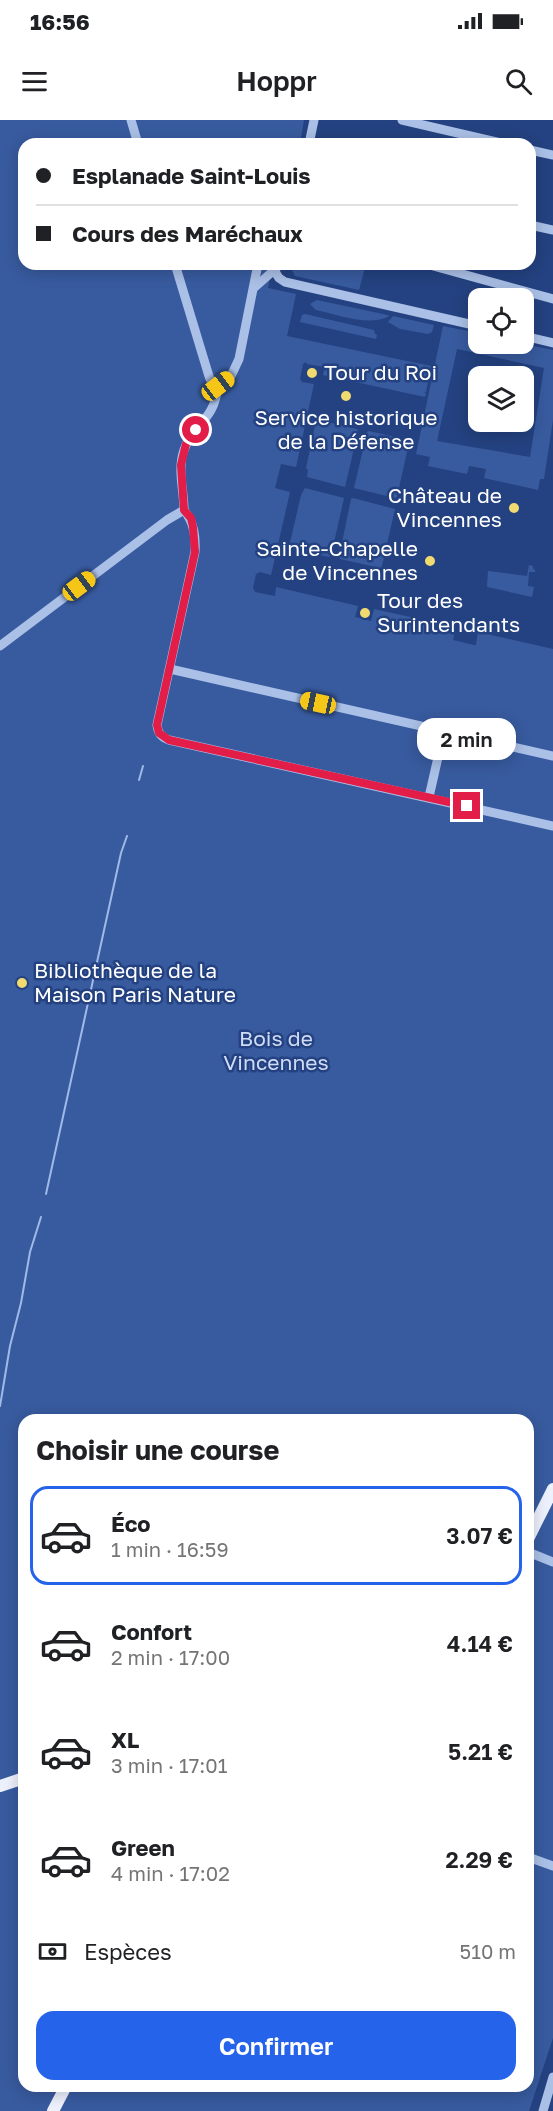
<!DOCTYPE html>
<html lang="fr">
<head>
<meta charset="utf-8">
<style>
  body { margin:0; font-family:"Golos Text",sans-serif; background:#f6f6f6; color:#202124; height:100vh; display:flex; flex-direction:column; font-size:22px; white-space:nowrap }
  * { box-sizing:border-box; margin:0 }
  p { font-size:20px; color:#757577 }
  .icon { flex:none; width:33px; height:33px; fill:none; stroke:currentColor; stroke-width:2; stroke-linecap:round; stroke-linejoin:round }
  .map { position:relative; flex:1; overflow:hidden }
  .panel { position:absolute; left:18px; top:1294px; width:516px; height:678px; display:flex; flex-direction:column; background:#fff; border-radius:18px; box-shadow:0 3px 15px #0003 }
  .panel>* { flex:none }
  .hud { position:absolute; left:18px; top:18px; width:518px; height:132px; border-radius:18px; box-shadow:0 3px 15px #0003; display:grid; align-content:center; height:132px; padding:0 18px; background:#fff }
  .controls { position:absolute; left:468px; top:168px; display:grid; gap:12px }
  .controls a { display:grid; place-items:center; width:66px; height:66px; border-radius:12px; background:#fff; box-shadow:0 3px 15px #0003; font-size:30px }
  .end { position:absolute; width:27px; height:27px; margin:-14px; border:8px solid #e11d48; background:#fff; box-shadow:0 0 0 3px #fff }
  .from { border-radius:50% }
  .bubble { position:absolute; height:42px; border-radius:18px; background:#fff; box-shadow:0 3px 15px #0003; font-size:20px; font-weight:600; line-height:42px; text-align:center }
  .car { position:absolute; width:18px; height:36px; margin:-18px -9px; border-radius:8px; box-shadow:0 0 4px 2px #0007; background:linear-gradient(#f5c518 24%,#345 0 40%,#f5c518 0 76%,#345 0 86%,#f5c518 0) }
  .hud b { display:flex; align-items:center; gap:21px; height:57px; font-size:22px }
  .hud b+b { border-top:2px solid #e0e0e0 }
  .hud i { width:15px; height:15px; background:#202124 }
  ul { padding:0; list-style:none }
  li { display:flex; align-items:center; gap:18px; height:99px; margin:0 12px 9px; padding:0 6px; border:3px solid transparent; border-radius:18px }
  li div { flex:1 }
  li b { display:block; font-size:22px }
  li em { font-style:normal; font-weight:600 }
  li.current { border-color:#2563eb }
  li>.icon { width:54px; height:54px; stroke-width:1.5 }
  h2 { padding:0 18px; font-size:27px; line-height:72px }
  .pay { display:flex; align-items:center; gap:15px; height:66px; padding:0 18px; font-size:22px }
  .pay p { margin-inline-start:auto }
  .button { display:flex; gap:12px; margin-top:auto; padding:12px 18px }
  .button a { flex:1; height:69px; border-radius:18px; background:#2563eb; color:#fff; font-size:24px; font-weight:600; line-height:69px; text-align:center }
  .status { display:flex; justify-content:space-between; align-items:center; height:42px; padding:0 30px; background:#fff; direction:ltr }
  .status svg { height:16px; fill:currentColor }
  header { display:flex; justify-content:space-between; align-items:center; height:78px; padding:0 18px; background:#fff; font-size:27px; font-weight:600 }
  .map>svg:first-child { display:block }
  .green { fill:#385b9f; fill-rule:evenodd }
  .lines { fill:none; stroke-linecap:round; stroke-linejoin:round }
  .stream { stroke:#9fb9e8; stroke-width:2 }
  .minor { stroke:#abc0e7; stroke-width:9 }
  .major { stroke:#edf1fd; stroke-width:12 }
  .route { stroke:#e11d48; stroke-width:8 }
  .poi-dot { fill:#f1da6f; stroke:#244281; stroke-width:2 }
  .labels { text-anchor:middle; stroke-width:5; stroke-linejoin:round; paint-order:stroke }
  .poi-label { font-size:21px; fill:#fff; stroke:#244281; text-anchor:start }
  .park-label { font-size:21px; fill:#cfdcf5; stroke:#244281 }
</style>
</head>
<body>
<div class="status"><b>16:56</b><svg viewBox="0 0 49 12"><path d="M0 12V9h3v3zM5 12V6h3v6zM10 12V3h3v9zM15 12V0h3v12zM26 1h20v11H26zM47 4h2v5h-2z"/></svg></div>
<header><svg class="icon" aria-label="menu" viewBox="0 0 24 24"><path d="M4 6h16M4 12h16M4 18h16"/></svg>Hoppr<svg class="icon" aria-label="search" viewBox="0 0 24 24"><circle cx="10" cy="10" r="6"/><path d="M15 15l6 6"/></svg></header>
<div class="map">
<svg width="553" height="1991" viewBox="0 0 553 1991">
  <rect width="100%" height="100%" fill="#244281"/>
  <g class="green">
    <path d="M0 0H304L300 24H24V144H273L268 168 296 174 287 216 431 246 426 272H423L426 273 425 277 323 255 325 247 307 244 306 242 303 244 300 259 302 262 314 264 296 347 281 344 275 368 290 372 271 455 260 452 256 454 253 468 255 472 275 476 276 467 358 486 355 497 371 501 374 489 456 507 453 520 474 525H476L478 512 553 529V1918L529 1991H0ZM24 1300H528V1966H24Z"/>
    <path d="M293 144H366L359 170 295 156 292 150Z"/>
    <path d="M317 180 383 194 390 196C368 207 339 195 316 190L310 184Z"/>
    <path d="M305 194 374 210 375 214 377 215 376 219 300 202 302 195Z"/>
    <path d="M393 196 434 205 432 212 428 214 400 209 388 202Z"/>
    <path d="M443 206 478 213V224H523L553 230V300L544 359H540L538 370 484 358 486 349 469 346 467 354 428 346 430 337 416 334ZM457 229 544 248 530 337 437 321Z"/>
    <path d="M319 300 357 309 358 311 345 367 307 357 308 350 306 348 316 301Z"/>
    <path d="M369 311 408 320 409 323 397 377 395 378 354 368 367 312Z"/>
    <path d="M305 368 344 378 331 436 329 437 291 429 289 427 301 375Z"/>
    <path d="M353 378 395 389 382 446 380 448 340 439 339 437 351 379Z"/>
    <path d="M529 445 533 446V449L535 450V452H529L528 466 534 467 532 477 487 467 488 451 527 456Z"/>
  </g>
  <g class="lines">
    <g class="stream">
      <path d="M139 660 143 646"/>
      <path d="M46 1074 121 733 127 716"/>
      <path d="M0 1286 10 1226 21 1183 30 1132 41 1097"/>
    </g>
    <g class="minor">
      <path d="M131 0 138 24"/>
      <path d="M402 0 505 24"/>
      <path d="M309 24 314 0"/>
      <path d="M530 30 553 35"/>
      <path d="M530 105 553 110"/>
      <path d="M175 144 208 253 210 259 218 266"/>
      <path d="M270 144 279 158 285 162 478 206"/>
      <path d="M426 144 553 179"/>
      <path d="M255 167 281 144"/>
      <path d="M524 216 553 223"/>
      <path d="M218 266 231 256 239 239 258 144"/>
      <path d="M184 390C194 403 196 416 195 432L157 605C158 613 161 617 169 620L553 706"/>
      <path d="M184 390C184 371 177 349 184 330 193 302 214 303 218 266"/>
      <path d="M0 526 167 400 184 390"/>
      <path d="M170 549 553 636"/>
      <path d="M429 677 444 611"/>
      <path d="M528 1432 553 1442"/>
      <path d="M528 1737 553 1746"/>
      <path d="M543 1991 553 1957"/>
    </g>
    <g class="major">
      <path d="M528 1419 553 1369"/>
      <path d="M0 1666 24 1658"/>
      <path d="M53 1991 66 1966"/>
    </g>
  </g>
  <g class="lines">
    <path class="route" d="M196 310 186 324 181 345 184 390 191 398 193 407 195 432 157 605 159 613 169 620 467 686"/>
  </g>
  <g class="poi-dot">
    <circle cx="312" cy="253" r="6"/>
    <circle cx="346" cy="276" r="6"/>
    <circle cx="514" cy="388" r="6"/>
    <circle cx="430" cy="441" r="6"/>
    <circle cx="365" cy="493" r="6"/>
    <circle cx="22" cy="863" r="6"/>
  </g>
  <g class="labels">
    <g class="poi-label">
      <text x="324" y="260">Tour du Roi</text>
      <text x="346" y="305" text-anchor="middle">Service historique<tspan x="346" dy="24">de la Défense</tspan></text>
      <text x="502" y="383" text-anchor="end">Château de<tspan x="502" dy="24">Vincennes</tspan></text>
      <text x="418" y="436" text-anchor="end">Sainte-Chapelle<tspan x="418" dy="24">de Vincennes</tspan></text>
      <text x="377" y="488">Tour des<tspan x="377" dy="24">Surintendants</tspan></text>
      <text x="34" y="858">Bibliothèque de la<tspan x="34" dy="24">Maison Paris Nature</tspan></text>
    </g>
    <g class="park-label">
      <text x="276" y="926">Bois de<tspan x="276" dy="24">Vincennes</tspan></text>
    </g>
  </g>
</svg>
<div class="controls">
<a><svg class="icon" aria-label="locate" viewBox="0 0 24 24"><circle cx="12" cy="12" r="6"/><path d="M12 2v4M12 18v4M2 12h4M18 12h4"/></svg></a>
<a><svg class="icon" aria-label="layers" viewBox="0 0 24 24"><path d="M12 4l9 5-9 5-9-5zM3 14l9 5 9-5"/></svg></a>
</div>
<i class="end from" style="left:196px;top:310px"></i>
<i class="end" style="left:467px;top:686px"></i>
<div class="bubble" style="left:417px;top:598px;width:99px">2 min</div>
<i class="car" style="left:218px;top:266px;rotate:53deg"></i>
<i class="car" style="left:79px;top:466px;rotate:53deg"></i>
<i class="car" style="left:318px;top:583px;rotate:282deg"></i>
<div class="hud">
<b><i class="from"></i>Esplanade Saint-Louis</b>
<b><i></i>Cours des Maréchaux</b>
</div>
<section class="panel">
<h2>Choisir une course</h2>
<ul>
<li class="current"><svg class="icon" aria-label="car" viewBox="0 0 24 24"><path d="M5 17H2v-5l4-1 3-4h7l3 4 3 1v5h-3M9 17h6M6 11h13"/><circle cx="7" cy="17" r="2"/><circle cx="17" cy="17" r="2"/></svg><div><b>Éco</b><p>1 min · 16:59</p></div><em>3.07 €</em></li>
<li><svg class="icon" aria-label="car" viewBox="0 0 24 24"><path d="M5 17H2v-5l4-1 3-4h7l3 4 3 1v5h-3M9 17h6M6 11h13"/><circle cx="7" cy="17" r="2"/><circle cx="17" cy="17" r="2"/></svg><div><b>Confort</b><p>2 min · 17:00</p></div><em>4.14 €</em></li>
<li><svg class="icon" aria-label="car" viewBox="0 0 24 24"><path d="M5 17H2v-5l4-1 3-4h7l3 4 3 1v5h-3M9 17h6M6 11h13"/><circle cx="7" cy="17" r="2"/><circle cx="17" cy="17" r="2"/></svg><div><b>XL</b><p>3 min · 17:01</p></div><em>5.21 €</em></li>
<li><svg class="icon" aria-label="car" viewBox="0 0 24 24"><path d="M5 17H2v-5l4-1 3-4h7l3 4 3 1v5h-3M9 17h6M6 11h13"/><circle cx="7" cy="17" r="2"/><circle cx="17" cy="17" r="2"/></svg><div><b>Green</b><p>4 min · 17:02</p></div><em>2.29 €</em></li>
</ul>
<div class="pay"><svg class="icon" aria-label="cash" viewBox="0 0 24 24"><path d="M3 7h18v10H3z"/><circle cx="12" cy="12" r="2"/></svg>Espèces<p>510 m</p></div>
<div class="button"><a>Confirmer</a></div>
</section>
</div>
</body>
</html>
